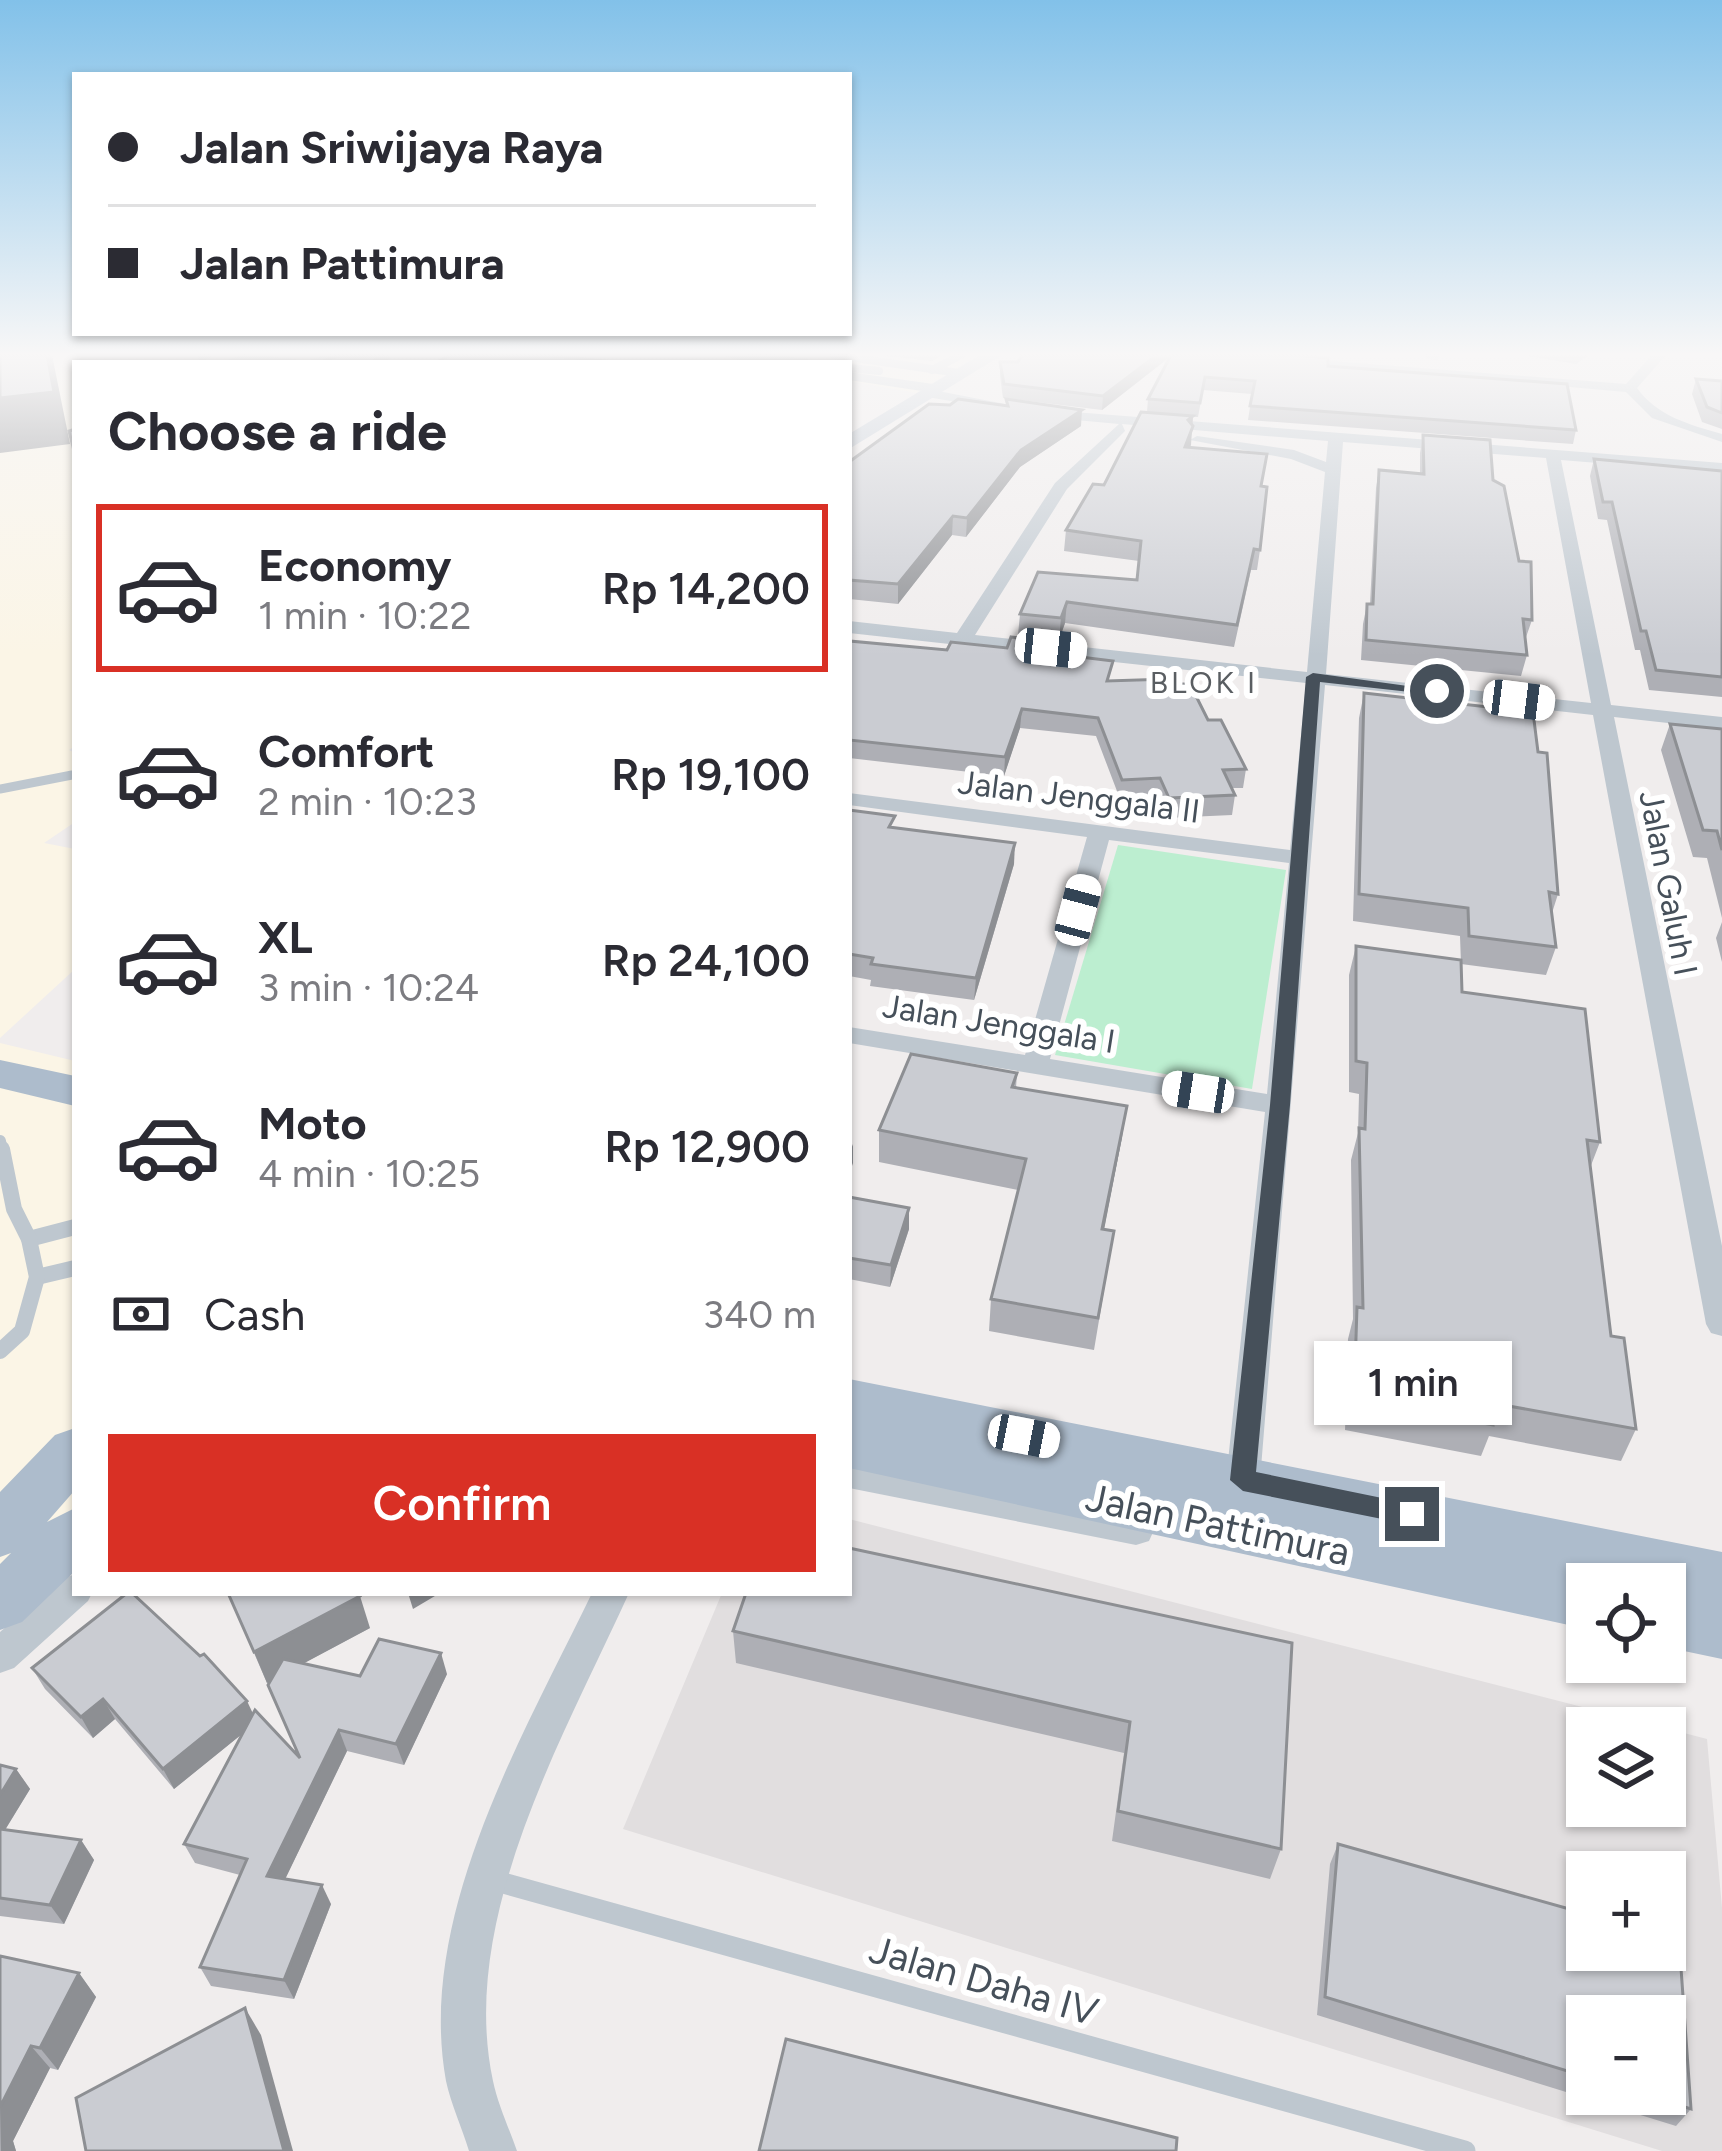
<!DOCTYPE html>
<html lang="en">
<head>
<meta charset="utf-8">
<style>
  body { margin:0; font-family:Figtree,sans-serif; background:#f7f7f7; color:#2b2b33; height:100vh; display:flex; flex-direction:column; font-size:45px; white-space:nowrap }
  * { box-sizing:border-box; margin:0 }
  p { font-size:39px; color:#7c7c81 }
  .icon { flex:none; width:66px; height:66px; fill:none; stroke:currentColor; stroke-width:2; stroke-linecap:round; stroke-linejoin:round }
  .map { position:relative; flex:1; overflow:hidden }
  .panel { position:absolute; left:72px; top:360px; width:780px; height:1236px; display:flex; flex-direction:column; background:#fff; border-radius:0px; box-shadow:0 3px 9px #0004 }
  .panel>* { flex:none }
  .top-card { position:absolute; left:72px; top:72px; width:780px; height:264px; border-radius:0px; box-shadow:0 3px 9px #0004; display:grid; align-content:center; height:264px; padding:0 36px; background:#fff }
  .fabs { position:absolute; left:1566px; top:1563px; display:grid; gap:24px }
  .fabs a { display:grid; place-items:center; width:120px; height:120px; border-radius:0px; background:#fff; box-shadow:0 3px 9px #0004; font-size:60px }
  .end { position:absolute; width:54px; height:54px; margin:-27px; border:15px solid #46505a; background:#fff; box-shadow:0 0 0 6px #fff }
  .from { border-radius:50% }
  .bubble { position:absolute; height:84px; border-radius:0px; background:#fff; box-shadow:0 3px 9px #0004; font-size:39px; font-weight:600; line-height:84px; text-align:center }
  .car { position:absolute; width:36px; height:72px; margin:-36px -18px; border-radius:15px; box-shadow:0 0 9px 3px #0007; background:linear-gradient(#fff 24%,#345 0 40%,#fff 0 76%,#345 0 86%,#fff 0) }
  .top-card b { display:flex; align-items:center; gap:42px; height:114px; font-size:45px }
  .top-card b+b { border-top:3px solid #e1e1e2 }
  .top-card i { width:30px; height:30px; background:#2b2b33 }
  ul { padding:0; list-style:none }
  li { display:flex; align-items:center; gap:36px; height:168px; margin:0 24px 18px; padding:0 12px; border:6px solid transparent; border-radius:0px }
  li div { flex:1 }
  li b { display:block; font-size:45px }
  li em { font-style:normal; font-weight:600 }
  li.active { border-color:#d93025 }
  li>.icon { width:108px; height:108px; stroke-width:1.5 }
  h2 { padding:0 36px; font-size:54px; line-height:144px }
  .pay { display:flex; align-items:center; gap:30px; height:132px; padding:0 36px; font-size:45px }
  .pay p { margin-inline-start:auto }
  .button { display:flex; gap:24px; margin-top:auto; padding:24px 36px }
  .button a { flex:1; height:138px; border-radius:0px; background:#d93025; color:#fff; font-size:48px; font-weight:600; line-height:138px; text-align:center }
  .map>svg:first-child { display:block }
  .commercial { fill:#fbf5e6 }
  .education { fill:#e1dedf; fill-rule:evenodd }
  .green { fill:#bceed0 }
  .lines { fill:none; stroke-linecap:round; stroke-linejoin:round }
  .lane-far4 { stroke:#bec7cf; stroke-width:8 }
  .lane-far3 { stroke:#bec7cf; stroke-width:9 }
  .lane-far2 { stroke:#bec7cf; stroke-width:12 }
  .lane-far1 { stroke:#bec7cf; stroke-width:16 }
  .lane { stroke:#bec7cf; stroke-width:21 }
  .street { fill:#bec7cf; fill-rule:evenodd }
  .secondary { fill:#bec8d4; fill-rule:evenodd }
  .primary { fill:#adbccc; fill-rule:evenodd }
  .wall { fill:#aeafb5; fill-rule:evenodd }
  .shaded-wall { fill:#8d8f93 }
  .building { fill:#caccd2; stroke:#8d8f93; stroke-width:3 }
  .route { fill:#46505a }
  .labels { text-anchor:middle; stroke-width:12; stroke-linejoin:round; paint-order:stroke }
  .far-neighbourhood-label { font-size:30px; letter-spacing:3px; fill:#5a5e62; stroke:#fff }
  .street-label { font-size:33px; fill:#46505a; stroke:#fff }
  .near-street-label { font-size:39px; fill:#46505a; stroke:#fff }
</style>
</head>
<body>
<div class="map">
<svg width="1722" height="2151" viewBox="0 0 1722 2151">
  <rect width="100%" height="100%" fill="#f0eded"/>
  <g class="commercial">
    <path d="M0 355H353L329 363H75V746L69 750 75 753V822L44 843 75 849V969L0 1038Z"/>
    <path d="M695 355H977L916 393 849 381V363H742Z"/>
    <path d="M0 1043 75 1061V1524L0 1621Z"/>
  </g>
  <path class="education" d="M849 1519 1664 1728H1587V1806H1665V1728L1707 1739 1722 1908V2151H1662L623 1829 722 1593H849ZM1587 1872H1665V1950H1587ZM1587 2016H1665V2094H1587Z"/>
  <path class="green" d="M1118 845 1286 870 1252 1089 1055 1055Z"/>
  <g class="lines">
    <g class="lane-far4">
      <path d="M749 355 807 363"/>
      <path d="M834 355 959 373"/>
      <path d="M1429 355 1436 356"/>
      <path d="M202 357 207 355"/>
      <path d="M230 363 246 358 293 363"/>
      <path d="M313 363 338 355"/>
      <path d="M849 368 879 371"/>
      <path d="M932 370 961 355"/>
    </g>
    <path class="lane-far3" d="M0 789 72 775"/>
    <path class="lane-far2" d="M0 1141 2 1152"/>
    <g class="lane-far1">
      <path d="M29 1239 75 1227"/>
      <path d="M37 1277 75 1268"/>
      <path d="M0 1351 22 1331 37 1277 29 1239 14 1209 2 1149"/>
    </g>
    <path class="lane" d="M489 1879 1465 2151"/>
    <g class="street">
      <path d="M721 355H749L778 363H750Z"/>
      <path d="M1652 355H1666L1637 388C1657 416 1690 425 1722 434V442L1652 418 1626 392 1286 362 1293 358 1626 384Z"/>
      <path d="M849 372 933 384 938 391 1036 410 1029 414 927 397 922 391 849 380Z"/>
      <path d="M1048 410 1722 463V473L1561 460 1611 705 1722 717V729L1614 717 1722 1246V1336L1711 1333 1706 1324 1593 715 1325 685 1260 1480 1255 1490 1243 1494 1231 1490 1226 1480 1265 1112 849 1043V1027L1025 1055 1087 837 849 805V793L1290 850 1306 683 849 633V621L957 633 1055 483 1119 424 1043 417V411ZM1122 424 1328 441 1326 462 1294 450 1197 436 1190 440 1291 459 1325 472 1307 672 975 635 1067 489 1125 431ZM1343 442 1546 458 1591 703 1326 674ZM1109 840 1289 863 1267 1094 1050 1059Z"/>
      <path d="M849 1460 1136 1515 1149 1519 1154 1530 1149 1541 1136 1545 849 1488Z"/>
      <path d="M75 1574V1593H92L88 1601 14 1668 0 1673V1632L62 1579Z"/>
      <path d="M592 1593H629C564 1736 458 1918 493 2081 498 2105 509 2128 517 2151H469C462 2128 451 2104 446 2081 416 1916 523 1736 592 1593Z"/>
    </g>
    <path class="secondary" d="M980 355H1002L849 449V434Z"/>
    <g class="primary">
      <path d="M0 1060 75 1076V1106L0 1088Z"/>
      <path d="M849 1379 1722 1552V1659L1665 1647V1584H1587V1629L849 1468Z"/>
      <path d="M75 1428V1490L47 1522 75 1508V1571L22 1622 0 1630V1564L11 1553 0 1557V1492L55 1435Z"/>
    </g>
  </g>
  <g class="wall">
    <path d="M878 355H942L932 361Z"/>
    <path d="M1022 355H1326H1303L1328 366 1576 430 1573 444 1248 420 1252 394 1203 390 1198 417H1193L1190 447 1262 486 1260 550 1257 570H1251L1234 647 1065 623 1059 640 1018 635 1020 614 1137 580 1139 561 1064 551 1066 530 1104 485 1147 412 1148 399 1170 357 1102 410 1003 398 1000 376V362H1018Z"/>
    <path d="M1522 355H1589L1576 364Z"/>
    <path d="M1696 379 1722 381V429L1702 422 1692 394Z"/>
    <path d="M1006 399 1081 426 1020 467 966 537 952 535 898 604 849 599V462L1006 406Z"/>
    <path d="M1423 435 1493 480 1519 561 1532 620 1525 640 1527 655 1521 676 1361 660 1363 624 1367 604H1370L1376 488 1379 470 1420 473V453Z"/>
    <path d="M1594 459 1722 471V697L1649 690 1640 650H1635L1607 520 1598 519 1590 476Z"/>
    <path d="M849 641 947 650 1051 654 1111 681 1172 684 1208 720 1246 769 1243 788H1232L1235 795 1232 815 1166 818 1158 797 1120 799 1096 736 1020 728 1004 776 849 758Z"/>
    <path d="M1364 693 1558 894 1552 913 1556 947 1546 975 1461 964 1460 936 1353 921 1359 718Z"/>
    <path d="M1670 724 1722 729V918L1707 858 1693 857 1661 750Z"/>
    <path d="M849 810 894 828 1014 864 974 1000 870 986 871 980 849 976Z"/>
    <path d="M1722 922V962L1716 938Z"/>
    <path d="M1356 946 1462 992 1600 1142 1590 1168 1611 1336 1636 1429 1621 1461 1489 1436 1481 1456 1345 1430 1348 1339 1353 1319 1351 1160 1358 1133 1359 1094 1349 1092V975Z"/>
    <path d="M1017 1073 1016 1088 1122 1137 1104 1229 1114 1231 1094 1350 989 1331 991 1299 1018 1190 879 1162V1130Z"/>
    <path d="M849 1197 909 1229 890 1287 849 1279Z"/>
    <path d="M228 1593 370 1628 304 1663 360 1676 447 1674 404 1765 347 1751 285 1879 331 1904 294 1999 211 1986 200 1967 240 1875 195 1863 184 1844 243 1733 174 1789 115 1719 93 1738 45 1689 32 1668 253 1714 300 1758 270 1681 267 1683Z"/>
    <path d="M733 1631 1292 1643 1281 1849 1270 1879 1112 1841 1124 1753 736 1663Z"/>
    <path d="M0 1765 16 1769 30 1789 5 1830 81 1840 94 1860 64 1924 0 1916Z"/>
    <path d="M1338 1844 1587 1914V1950H1665V1936L1679 1940 1691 2109 1676 2126 1317 2015 1330 1864ZM1587 2016H1665V2094H1587Z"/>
    <path d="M0 1956 79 1973 96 1997 58 2070 50 2068 13 2141 16 2151H0Z"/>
  </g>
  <g class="shaded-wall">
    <path d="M47 355H52L70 444 0 453V398Z"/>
    <path d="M384 355H390V359L383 363H368Z"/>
    <path d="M1157 355H1172L1102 410 1103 396Z"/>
    <path d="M1082 410 1081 426 1020 467 966 537 967 518 1021 450Z"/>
    <path d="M1193 416 1191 445 1182 466 1188 420Z"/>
    <path d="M953 516 952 535 898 604V584Z"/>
    <path d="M1067 602 1065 623 1059 640 1061 618Z"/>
    <path d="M1022 709 1020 728 1004 776 1005 757Z"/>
    <path d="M1015 843 1014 864 974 1000 976 978Z"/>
    <path d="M1127 1106 1122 1137 1098 1261 1102 1229Z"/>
    <path d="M853 1144V1163L849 1175V1155Z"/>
    <path d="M909 1208V1229L890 1287 891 1265Z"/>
    <path d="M408 1593H440L413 1609Z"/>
    <path d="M360 1596 370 1628 267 1683 254 1652Z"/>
    <path d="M441 1653 447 1674 404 1765 396 1744Z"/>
    <path d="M103 1699 115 1719 93 1738 81 1717Z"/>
    <path d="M247 1701 257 1722 174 1789 163 1769Z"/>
    <path d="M339 1730 347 1751 277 1896 267 1876Z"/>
    <path d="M16 1769 30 1789 0 1838V1795Z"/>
    <path d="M81 1840 94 1860 64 1924 50 1905Z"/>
    <path d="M322 1885 331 1904 294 1999 284 1980Z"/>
    <path d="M79 1973 96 1997 58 2070 40 2048Z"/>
    <path d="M245 2008 261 2035 293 2151H284Z"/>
    <path d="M31 2046 50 2068 13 2141 16 2151H1L0 2107Z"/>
  </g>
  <g class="building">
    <path d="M0 355H47L54 392 0 398Z"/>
    <path d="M341 355H384L368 363H317Z"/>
    <path d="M450 355H545L614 362 435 363Z"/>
    <path d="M1022 355H1157L1103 396 1004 384 1000 362H1018Z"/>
    <path d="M1171 355H1298L1328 358V366L1567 384 1576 430 1250 406 1255 381 1205 377 1200 403 1148 399Z"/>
    <path d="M1696 379 1722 381V413L1707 407Z"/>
    <path d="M958 399 1008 406 1006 399 1082 410 1021 450 967 518 953 516 898 584 849 580V462L929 404 950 405Z"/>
    <path d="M1141 412 1193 416 1188 420 1193 426 1185 447 1267 454 1261 486 1267 487 1260 550 1254 549 1237 625 1067 602 1061 618 1020 614 1038 572 1137 580 1141 541 1066 530 1093 484 1104 485Z"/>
    <path d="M75 429V455L69 431Z"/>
    <path d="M1423 435 1490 440 1493 480 1504 486 1519 561 1531 562 1532 620 1523 619 1527 655 1366 640 1367 604H1373L1379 470 1424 474Z"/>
    <path d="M1594 459 1722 471V677L1656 670 1646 631H1641L1612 502H1603Z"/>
    <path d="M1011 637 1052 642 1048 653 1113 661 1107 681 1169 679 1172 684H1190L1208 720H1221L1246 769 1223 770 1235 795 1169 798 1160 778 1122 780 1098 718 1022 709 1005 757 849 740V641L947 650 951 642 1007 648Z"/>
    <path d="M1364 693 1533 712 1538 752 1547 753 1558 894 1549 892 1556 947 1469 936 1468 908 1359 894Z"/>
    <path d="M1670 724 1722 729V850L1717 831 1703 830Z"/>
    <path d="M849 810 895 816 889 827 1015 843 976 978 871 964 873 958 849 954Z"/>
    <path d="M1356 946 1461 960 1462 992 1585 1009 1600 1142 1587 1140 1611 1336 1624 1338 1636 1429 1492 1403 1493 1425 1354 1399 1357 1307 1363 1308 1359 1128 1365 1129 1367 1063 1356 1061Z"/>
    <path d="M911 1054 1017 1073 1012 1087 1127 1106 1102 1229 1114 1231 1098 1318 991 1299 1026 1159 879 1130Z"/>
    <path d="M849 1197 909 1208 891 1265 849 1258Z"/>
    <path d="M849 1548 1292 1643 1281 1849 1118 1811 1130 1722 733 1631 746 1593H849Z"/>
    <path d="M127 1593H132L200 1656 204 1654 247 1701 163 1769 103 1699 81 1717 32 1668Z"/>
    <path d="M228 1593H358L360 1596 254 1652Z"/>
    <path d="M379 1639 441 1653 396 1744 339 1730 267 1876 322 1885 284 1980 200 1967 247 1859 184 1844 255 1710 300 1758 268 1685 283 1659 360 1676Z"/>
    <path d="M0 1765 16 1769 0 1795Z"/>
    <path d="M0 1829 81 1840 50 1905 0 1898Z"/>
    <path d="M1338 1844 1587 1914V1950H1665V1936L1679 1940 1691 2109 1643 2094H1665V2016H1587V2077L1325 1997Z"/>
    <path d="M0 1956 79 1973 40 2048 31 2046 0 2107Z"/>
    <path d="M245 2008 284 2151H86L76 2098Z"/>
    <path d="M786 2039 1177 2138 1176 2151H759Z"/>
  </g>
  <linearGradient id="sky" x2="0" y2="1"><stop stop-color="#82c1e9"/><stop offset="0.54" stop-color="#f8f7f7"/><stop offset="1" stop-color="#f8f7f7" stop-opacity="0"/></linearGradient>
  <rect width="1722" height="656" fill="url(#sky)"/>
  <path class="route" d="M1313 673 1444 691 1437 695 1320 682 1290 1105 1256 1472 1421 1506 1424 1514 1421 1521 1412 1525 1243 1491 1230 1480 1270 1105 1306 677Z"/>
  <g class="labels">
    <g class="far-neighbourhood-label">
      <text x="1204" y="693">BLOK I</text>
    </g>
    <g class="street-label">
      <text transform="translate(1079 796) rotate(7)" y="12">Jalan Jenggala II</text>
      <text transform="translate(1669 883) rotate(79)" y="12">Jalan Galuh I</text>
      <text transform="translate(999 1023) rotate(9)" y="12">Jalan Jenggala I</text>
    </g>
    <g class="near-street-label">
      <text transform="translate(1218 1524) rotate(12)" y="14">Jalan Pattimura</text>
      <text transform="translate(984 1980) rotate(16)" y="14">Jalan Daha IV</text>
    </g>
  </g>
</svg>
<div class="fabs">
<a><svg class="icon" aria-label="locate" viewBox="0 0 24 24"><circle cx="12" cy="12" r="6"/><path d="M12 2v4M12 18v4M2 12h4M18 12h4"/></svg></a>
<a><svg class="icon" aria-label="layers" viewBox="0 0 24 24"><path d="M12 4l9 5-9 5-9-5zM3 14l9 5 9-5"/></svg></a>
<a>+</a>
<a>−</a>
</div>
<i class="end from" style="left:1437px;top:691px"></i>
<i class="end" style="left:1412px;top:1514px"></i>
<div class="bubble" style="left:1314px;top:1341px;width:198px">1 min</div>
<i class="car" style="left:1051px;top:648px;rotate:96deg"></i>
<i class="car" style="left:1519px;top:700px;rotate:97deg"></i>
<i class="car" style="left:1078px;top:910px;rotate:15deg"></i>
<i class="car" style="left:1198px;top:1092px;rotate:279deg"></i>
<i class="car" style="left:1024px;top:1436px;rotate:101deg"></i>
<div class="top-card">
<b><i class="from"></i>Jalan Sriwijaya Raya</b>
<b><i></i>Jalan Pattimura</b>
</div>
<section class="panel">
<h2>Choose a ride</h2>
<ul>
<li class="active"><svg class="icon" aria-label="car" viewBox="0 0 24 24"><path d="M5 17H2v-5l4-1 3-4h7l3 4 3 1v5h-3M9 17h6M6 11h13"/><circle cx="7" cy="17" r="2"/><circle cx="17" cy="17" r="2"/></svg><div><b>Economy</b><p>1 min · 10:22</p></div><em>Rp 14,200</em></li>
<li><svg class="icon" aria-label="car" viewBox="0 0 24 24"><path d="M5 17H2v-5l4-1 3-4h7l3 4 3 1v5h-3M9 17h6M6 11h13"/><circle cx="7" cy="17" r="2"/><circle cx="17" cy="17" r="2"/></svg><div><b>Comfort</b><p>2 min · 10:23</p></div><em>Rp 19,100</em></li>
<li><svg class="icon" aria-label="car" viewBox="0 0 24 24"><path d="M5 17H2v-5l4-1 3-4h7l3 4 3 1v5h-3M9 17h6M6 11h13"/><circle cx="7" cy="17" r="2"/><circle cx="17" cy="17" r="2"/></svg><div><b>XL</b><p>3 min · 10:24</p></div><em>Rp 24,100</em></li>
<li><svg class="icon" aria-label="car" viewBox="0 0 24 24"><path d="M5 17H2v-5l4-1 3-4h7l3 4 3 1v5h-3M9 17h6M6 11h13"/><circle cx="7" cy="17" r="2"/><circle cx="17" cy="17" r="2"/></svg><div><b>Moto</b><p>4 min · 10:25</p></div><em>Rp 12,900</em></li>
</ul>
<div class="pay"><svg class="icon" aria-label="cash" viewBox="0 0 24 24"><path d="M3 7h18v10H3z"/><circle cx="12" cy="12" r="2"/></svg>Cash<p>340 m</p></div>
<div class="button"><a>Confirm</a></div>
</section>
</div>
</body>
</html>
